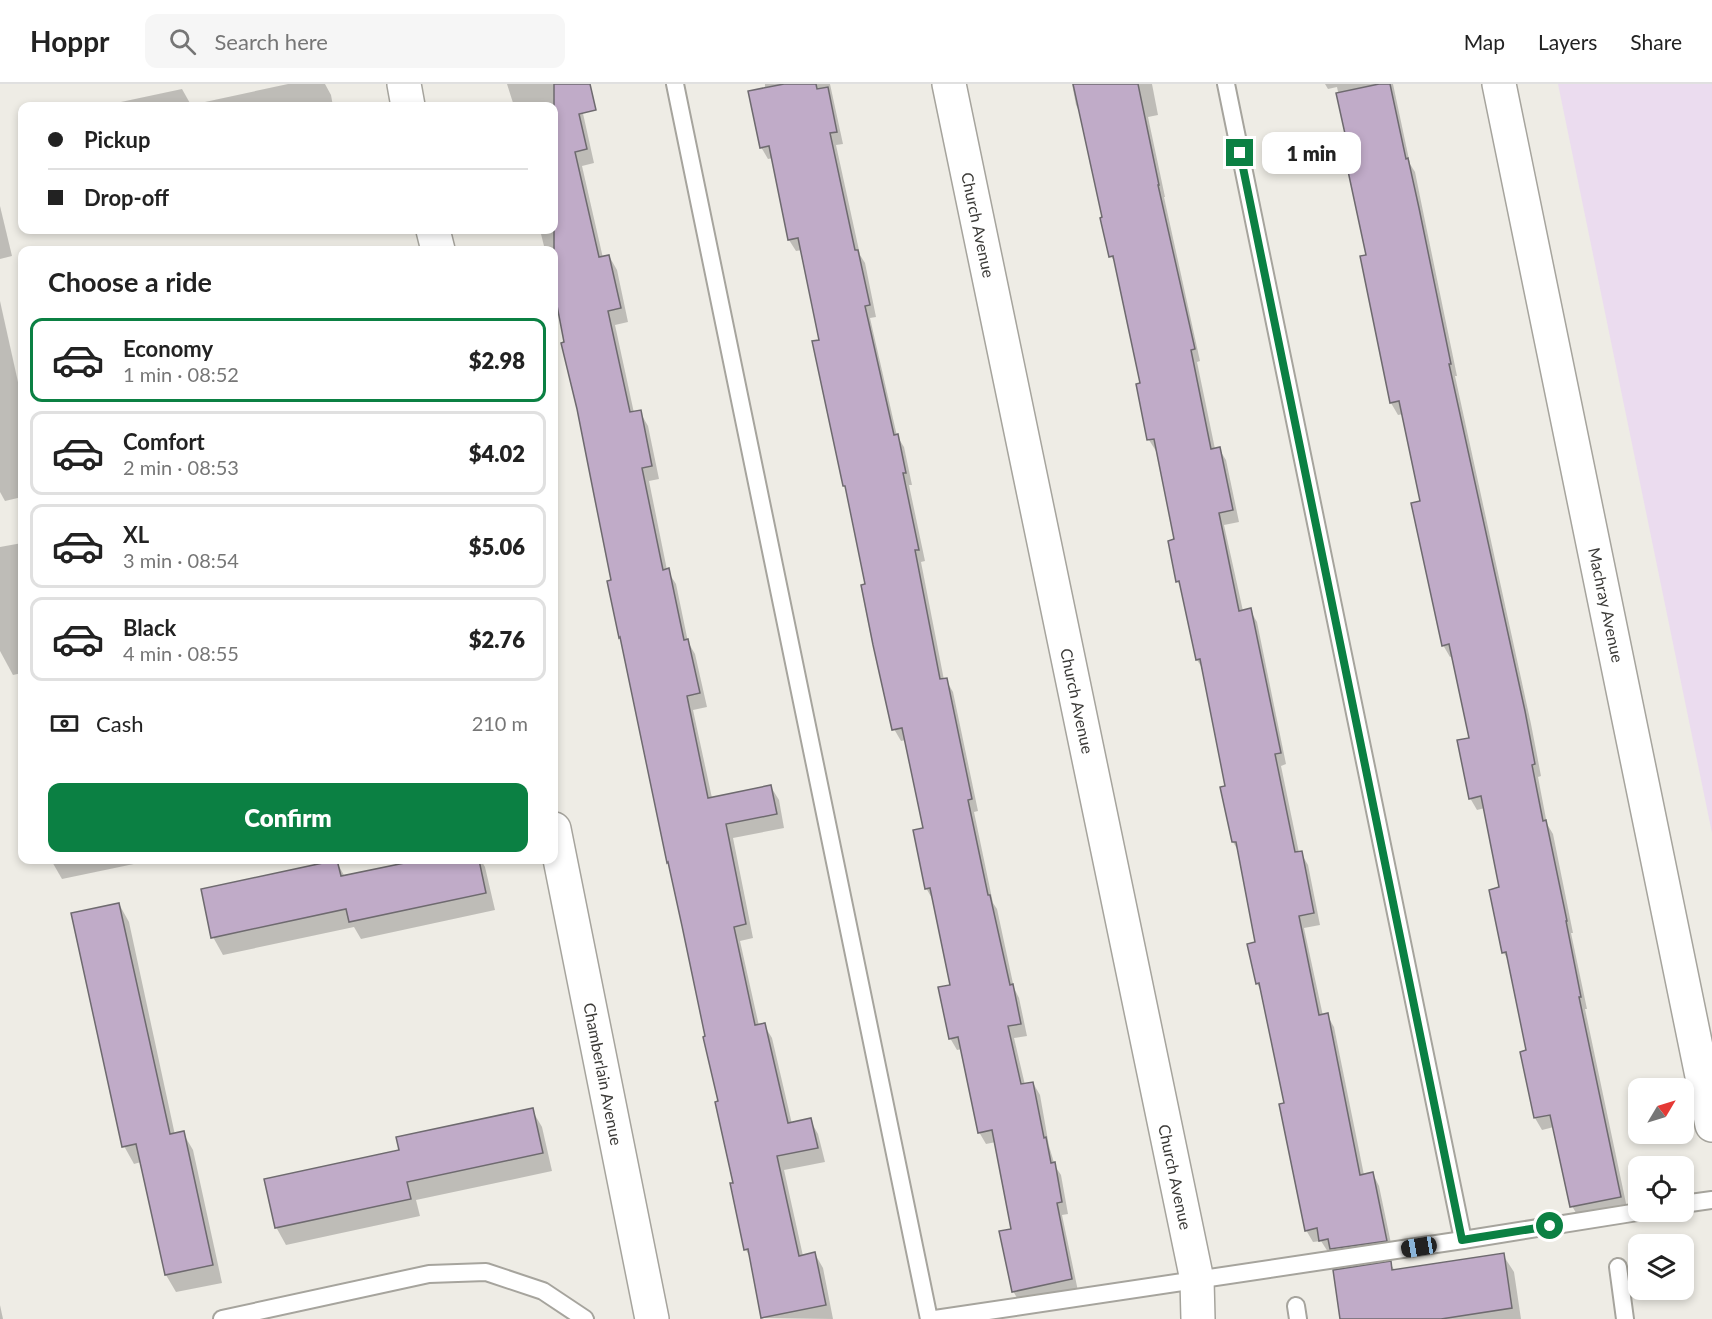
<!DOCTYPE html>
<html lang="en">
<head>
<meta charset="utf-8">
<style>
  body { margin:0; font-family:Lato,sans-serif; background:#f6f6f6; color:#222; height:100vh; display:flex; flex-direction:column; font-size:22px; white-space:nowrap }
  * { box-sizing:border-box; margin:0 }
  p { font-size:20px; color:#767676 }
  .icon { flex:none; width:33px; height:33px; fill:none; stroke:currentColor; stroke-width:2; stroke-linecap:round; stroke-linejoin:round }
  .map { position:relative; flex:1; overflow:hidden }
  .sheet { position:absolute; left:18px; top:162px; width:540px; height:618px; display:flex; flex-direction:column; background:#fff; border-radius:12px; box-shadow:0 3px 9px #0003 }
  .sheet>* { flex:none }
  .guide { position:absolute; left:18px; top:18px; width:540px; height:132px; border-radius:12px; box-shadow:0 3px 9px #0003; display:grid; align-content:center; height:132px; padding:0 30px; background:#fff }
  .needle { width:39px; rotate:52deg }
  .tools { position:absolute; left:1628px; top:994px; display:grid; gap:12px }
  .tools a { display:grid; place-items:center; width:66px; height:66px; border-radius:12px; background:#fff; box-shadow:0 3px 9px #0003; font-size:30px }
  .end { position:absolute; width:27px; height:27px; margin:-14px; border:8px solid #0b8043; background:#fff; box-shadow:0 0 0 3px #fff }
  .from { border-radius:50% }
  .bubble { position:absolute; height:42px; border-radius:12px; background:#fff; box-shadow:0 3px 9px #0003; font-size:20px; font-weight:800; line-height:42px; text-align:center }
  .car { position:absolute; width:18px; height:36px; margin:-18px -9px; border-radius:8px; box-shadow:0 0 4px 2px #0007; background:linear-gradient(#222 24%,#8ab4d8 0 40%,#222 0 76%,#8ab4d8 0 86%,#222 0) }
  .guide b { display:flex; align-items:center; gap:21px; height:57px; font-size:22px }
  .guide b+b { border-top:2px solid #e0e0e0 }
  .guide i { width:15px; height:15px; background:#222 }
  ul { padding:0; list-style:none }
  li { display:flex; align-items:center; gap:18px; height:84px; margin:0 12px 9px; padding:0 18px; border:3px solid #e0e0e0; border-radius:12px }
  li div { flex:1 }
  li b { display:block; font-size:22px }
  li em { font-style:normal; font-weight:800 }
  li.current { border-color:#0b8043 }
  li>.icon { width:54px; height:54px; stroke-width:1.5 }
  h2 { padding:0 30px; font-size:27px; line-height:72px }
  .pay { display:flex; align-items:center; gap:15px; height:66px; padding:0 30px; font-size:22px }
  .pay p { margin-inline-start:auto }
  .button { display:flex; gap:12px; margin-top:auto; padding:12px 30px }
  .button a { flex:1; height:69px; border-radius:12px; background:#0b8043; color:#fff; font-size:24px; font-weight:800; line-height:69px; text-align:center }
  header { display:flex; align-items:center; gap:36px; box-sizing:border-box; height:84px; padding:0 30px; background:#fff; border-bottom:2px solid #e0e0e0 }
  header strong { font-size:28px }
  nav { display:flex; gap:33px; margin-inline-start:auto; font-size:21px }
  .search { width:420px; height:54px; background:#f6f6f6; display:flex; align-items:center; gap:15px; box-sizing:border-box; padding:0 21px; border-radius:12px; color:#767676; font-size:22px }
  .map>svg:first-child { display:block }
  .education { fill:#ebdcef }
  .shadow { fill:#0003 }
  .building { fill:#c0abc8; stroke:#6e6a6f; stroke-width:1.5 }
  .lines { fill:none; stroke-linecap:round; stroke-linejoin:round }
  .service-casing { stroke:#a6a49d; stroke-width:20 }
  .minor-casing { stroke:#a6a49d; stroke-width:36 }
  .service { stroke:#fff; stroke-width:16 }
  .minor { stroke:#fff; stroke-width:33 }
  .route { stroke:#0b8043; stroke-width:8 }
  .labels { text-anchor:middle; stroke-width:4.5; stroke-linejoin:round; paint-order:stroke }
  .street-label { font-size:16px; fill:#3b3a37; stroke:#fff }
</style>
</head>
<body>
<header>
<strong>Hoppr</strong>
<div class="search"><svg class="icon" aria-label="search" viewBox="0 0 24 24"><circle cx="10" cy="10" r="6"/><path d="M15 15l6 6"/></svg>Search here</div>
<nav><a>Map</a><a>Layers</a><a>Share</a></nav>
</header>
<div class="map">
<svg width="1712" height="1235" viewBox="0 0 1712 1235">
  <rect width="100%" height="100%" fill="#eeece5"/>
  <path class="education" d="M1558 0H1712V749Z"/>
  <g class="shadow">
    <path d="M288 0H325L331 11 333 22H102L182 5 191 21Z"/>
    <path d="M507 0H563L582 25 594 79 582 82 603 174 609 172 617 186 628 238 615 241 634 329 640 328 648 342 659 395 649 397 667 486 676 500 688 558 695 570 707 623 693 626 712 714 771 703 779 716 784 744 733 754 753 854 740 857 759 942 764 941 772 954 792 1040 810 1036 818 1050 825 1078 784 1086 803 1172 815 1170 823 1184 833 1235 763 1234 751 1175 746 1166 707 953 671 783 668 778 623 557 554 199V166H545L540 146H554V22H514Z"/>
    <path d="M765 0H830L843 60 836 61 860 171 865 179 876 233 870 234 897 352 904 363 912 401H909L925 477 921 478 944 596H946L953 608 978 727 974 728 993 819 997 825 1014 904 1019 914 1027 952 1014 954 1025 1001 1033 999 1040 1011 1049 1062 1055 1082 1061 1091 1068 1130 1062 1131 1078 1207 1020 1219 1013 1207V1146L996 1058 986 1060 979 1048 962 965 957 966 950 954 952 902 933 816 926 804 924 745 906 656 901 657 894 645 848 408 845 402 821 257 802 166 796 167 789 156 773 74 768 75 761 63Z"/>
    <path d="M1072 0H1152L1158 31 1148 33 1165 113H1164L1200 277 1197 278 1215 365H1219L1226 376 1239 438 1224 441 1243 527 1250 526 1257 538 1286 680 1281 682 1299 769H1301L1308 781 1320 841 1304 844 1323 932 1327 931 1334 943 1364 1091 1373 1090 1379 1102 1393 1169 1328 1168 1321 1157 1313 1158 1306 1146 1286 1020 1262 909 1257 899V859L1240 770 1233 758 1227 703 1203 585 1197 576 1182 505 1178 497 1176 457 1158 367H1156L1149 356 1142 300 1117 182 1111 172 1081 31 1076 21Z"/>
    <path d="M1325 0H1393L1410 80 1415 88 1425 137 1457 292H1455L1531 640 1541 692 1538 693 1547 740 1553 750 1573 849H1571L1587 925H1585L1627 1124 1579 1134 1572 1122 1554 1043 1542 1046 1535 1034 1528 968 1510 879 1504 869 1491 807 1501 805 1485 724 1477 726 1470 714 1471 655 1454 572 1450 573 1443 561 1422 419 1403 330 1398 331 1391 319 1362 173 1368 172 1354 87 1337 3 1328 5Z"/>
    <path d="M0 122 12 172 0 175Z"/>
    <path d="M0 217 22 316V413L5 417 0 408Z"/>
    <path d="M22 459V589L13 591 0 567V463Z"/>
    <path d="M51 776H153L62 795Z"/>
    <path d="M426 776H481L485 783 495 826 361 855 354 843 223 871 213 853 336 777 345 793Z"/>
    <path d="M119 820 129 838 175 1051 183 1049 193 1066 222 1199 176 1208 166 1191 141 1078 134 1080 124 1062Z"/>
    <path d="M532 1026 542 1043 552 1087 416 1116 420 1132 286 1161 276 1143 400 1068Z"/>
    <path d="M1503 1171 1514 1188 1521 1235H1342L1390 1179 1395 1187Z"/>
    <path d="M0 1221 3 1235H0Z"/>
  </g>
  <g class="building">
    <path d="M554 0H590L596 26 579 30 587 65 575 68 599 173 609 171 621 224 608 227 630 328 641 326 652 382 642 384 663 486 669 484 684 556 688 555 700 609 687 612 708 714 771 701 777 730 726 740 746 840 734 843 755 941 765 939 788 1039 811 1034 818 1064 777 1072 799 1172 815 1168 826 1221 761 1234 748 1165 744 1166 730 1099H733L715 1018 718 1017 703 953 705 952 682 842 668 778 667 779 620 553 619 554 607 497 611 496 594 411 577 325 561 259 564 258 554 206Z"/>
    <path d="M784 0H816L817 5 828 3 837 48 830 49 855 166H858L870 221 865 222 894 351 898 350 906 389H903L919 466H915L940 595 947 594 972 715 968 716 988 811H990L1010 901 1013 900 1021 940 1008 942 1021 1000 1033 998 1044 1054 1046 1053 1051 1079 1055 1078 1062 1118 1057 1119 1072 1195 1012 1208 999 1147 1011 1145 992 1046 978 1049 958 953 949 955 938 903 950 901 930 804 925 805 913 746 923 744 902 644 892 646 873 561 861 501 865 500 845 402H843L812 257 819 256 798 154 788 156 769 62 760 64 748 7Z"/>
    <path d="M1073 0H1138L1159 101H1158L1195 265 1191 266 1211 365 1220 363 1233 426 1219 429 1239 527 1251 524 1281 669 1275 670 1295 768 1302 767 1314 829 1299 832 1319 931 1328 929 1360 1091 1373 1088 1387 1157 1330 1165 1328 1155 1319 1157 1317 1144 1305 1147 1279 1020 1284 1019 1259 899 1256 900 1247 860 1255 858 1236 758H1232L1220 703 1225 702 1200 575 1196 576 1179 497 1176 498 1168 457 1174 455 1154 355 1147 356 1136 300 1140 299 1113 172 1109 173 1100 134 1102 133Z"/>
    <path d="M1379 0H1390L1406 75 1408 74 1419 124 1451 280H1449L1525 627 1535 680 1532 681 1543 737 1546 736 1567 837H1566L1581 913H1579L1621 1113 1570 1123 1550 1031 1534 1034 1520 968 1526 966 1506 868 1502 869 1489 806 1499 803 1481 712 1469 715 1457 656 1469 654 1449 560 1442 562 1411 419 1420 417 1399 317 1390 319 1360 172 1366 171 1348 87 1353 86 1336 9Z"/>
    <path d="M337 776 341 792 419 776H479L486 809 349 838 346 825 211 854 201 805Z"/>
    <path d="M119 819 170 1050 184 1047 213 1181 165 1191 136 1060 122 1063 71 829Z"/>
    <path d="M533 1024 543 1069 407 1098 411 1115 275 1144 264 1095 399 1066 396 1053Z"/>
    <path d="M1504 1169 1512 1224 1441 1235H1340L1333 1186 1391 1177 1392 1186Z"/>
  </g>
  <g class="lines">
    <defs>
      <g id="service">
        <path d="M675 0 929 1235"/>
        <path d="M1226 0 1463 1156"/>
        <path d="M1683 1120 1712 1116"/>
        <path d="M1618 1183 1625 1235"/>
        <path d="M1296 1222 1298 1235"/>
        <path d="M222 1235 429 1190 486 1188 543 1207 585 1235"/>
        <path d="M935 1235 1463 1156 1638 1128"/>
      </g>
      <g id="minor">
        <path d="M404 0 408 22"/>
        <path d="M949 0 1197 1196 1198 1235"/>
        <path d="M1499 0 1712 1041"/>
        <path d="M433 146 438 166"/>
        <path d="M554 745 652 1235"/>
      </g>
    </defs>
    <use href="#service" class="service-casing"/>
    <use href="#minor" class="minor-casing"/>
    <use href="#service" class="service"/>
    <use href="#minor" class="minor"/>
  </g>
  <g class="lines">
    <path class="route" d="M1240 69 1462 1156 1550 1142"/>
  </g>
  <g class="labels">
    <g class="street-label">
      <text transform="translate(978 141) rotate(78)" y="6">Church Avenue</text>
      <text transform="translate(1606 521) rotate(78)" y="6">Machray Avenue</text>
      <text transform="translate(1077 617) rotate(78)" y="6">Church Avenue</text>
      <text transform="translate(603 990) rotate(79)" y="6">Chamberlain Avenue</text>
      <text transform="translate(1175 1093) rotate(78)" y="6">Church Avenue</text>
    </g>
  </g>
</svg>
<div class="tools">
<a><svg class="needle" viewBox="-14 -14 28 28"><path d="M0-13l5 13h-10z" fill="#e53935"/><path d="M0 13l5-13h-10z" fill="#767676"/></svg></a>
<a><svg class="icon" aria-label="locate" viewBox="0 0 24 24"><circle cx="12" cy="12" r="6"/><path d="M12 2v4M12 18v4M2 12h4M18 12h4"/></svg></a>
<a><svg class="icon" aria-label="layers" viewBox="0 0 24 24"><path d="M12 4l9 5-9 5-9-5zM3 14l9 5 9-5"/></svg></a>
</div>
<i class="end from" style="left:1550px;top:1142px"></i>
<i class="end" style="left:1240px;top:69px"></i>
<div class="bubble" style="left:1262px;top:48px;width:99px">1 min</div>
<i class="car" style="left:1419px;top:1163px;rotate:261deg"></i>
<div class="guide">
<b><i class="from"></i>Pickup</b>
<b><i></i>Drop-off</b>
</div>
<section class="sheet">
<h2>Choose a ride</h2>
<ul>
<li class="current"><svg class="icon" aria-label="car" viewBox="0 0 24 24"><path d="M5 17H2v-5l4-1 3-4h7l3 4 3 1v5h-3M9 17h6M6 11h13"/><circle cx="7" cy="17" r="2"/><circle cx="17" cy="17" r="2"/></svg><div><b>Economy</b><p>1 min · 08:52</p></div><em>$2.98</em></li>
<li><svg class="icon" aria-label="car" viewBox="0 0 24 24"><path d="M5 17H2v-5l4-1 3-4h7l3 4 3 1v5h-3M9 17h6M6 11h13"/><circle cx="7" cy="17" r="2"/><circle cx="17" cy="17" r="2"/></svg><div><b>Comfort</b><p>2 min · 08:53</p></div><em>$4.02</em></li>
<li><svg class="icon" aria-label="car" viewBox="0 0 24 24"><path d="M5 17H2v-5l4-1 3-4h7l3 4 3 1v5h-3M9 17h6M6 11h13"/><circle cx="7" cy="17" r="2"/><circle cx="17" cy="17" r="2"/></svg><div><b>XL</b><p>3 min · 08:54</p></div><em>$5.06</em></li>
<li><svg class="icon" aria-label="car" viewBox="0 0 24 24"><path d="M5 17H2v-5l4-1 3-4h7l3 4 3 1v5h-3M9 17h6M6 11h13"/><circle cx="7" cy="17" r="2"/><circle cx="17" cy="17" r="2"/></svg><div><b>Black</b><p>4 min · 08:55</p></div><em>$2.76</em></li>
</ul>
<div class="pay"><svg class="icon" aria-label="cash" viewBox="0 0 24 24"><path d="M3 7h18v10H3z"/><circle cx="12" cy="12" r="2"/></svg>Cash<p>210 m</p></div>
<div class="button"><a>Confirm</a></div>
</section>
</div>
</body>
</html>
